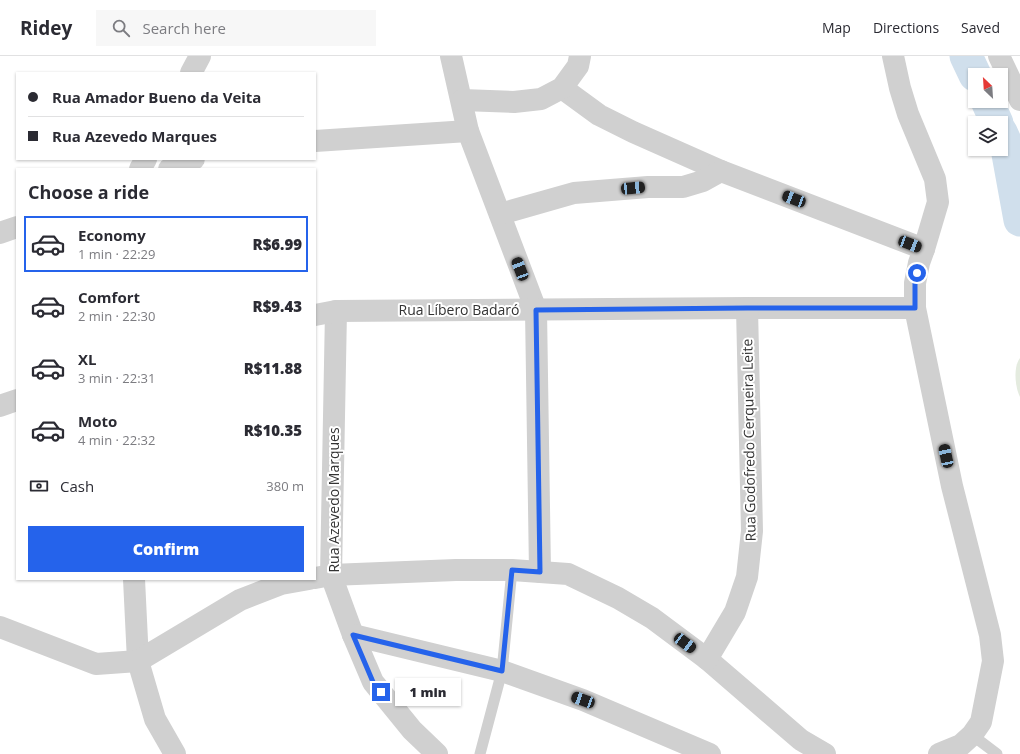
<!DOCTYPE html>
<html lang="en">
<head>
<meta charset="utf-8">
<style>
  body { margin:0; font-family:"Open Sans",sans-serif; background:#f7f7f7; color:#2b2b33; height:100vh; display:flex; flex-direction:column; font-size:15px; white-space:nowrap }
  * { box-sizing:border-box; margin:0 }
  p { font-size:13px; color:#7c7c81 }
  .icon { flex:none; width:22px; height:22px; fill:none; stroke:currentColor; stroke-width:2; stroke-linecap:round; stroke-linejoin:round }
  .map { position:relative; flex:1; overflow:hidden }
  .drawer { position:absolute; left:16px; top:112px; width:300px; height:412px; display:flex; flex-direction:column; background:#fff; border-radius:0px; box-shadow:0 1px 3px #0004 }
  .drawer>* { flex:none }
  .top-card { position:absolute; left:16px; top:16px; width:300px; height:88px; border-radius:0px; box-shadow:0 1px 3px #0004; display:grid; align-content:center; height:88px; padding:0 12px; background:#fff }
  .needle { width:26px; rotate:335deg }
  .tools { position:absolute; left:968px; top:12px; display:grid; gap:8px }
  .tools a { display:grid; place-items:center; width:40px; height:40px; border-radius:0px; background:#fff; box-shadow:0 1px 3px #0004; font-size:20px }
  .end { position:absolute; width:18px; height:18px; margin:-9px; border:5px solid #2563eb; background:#fff; box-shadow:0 0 0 2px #fff }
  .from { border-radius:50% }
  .bubble { position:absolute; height:28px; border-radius:0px; background:#fff; box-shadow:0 1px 3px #0004; font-size:13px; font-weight:800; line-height:28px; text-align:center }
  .car { position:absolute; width:12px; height:24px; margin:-12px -6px; border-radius:5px; box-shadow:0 0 3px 1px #0007; background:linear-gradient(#222 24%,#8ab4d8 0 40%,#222 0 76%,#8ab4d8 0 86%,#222 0) }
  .top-card b { display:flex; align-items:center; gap:14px; height:38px; font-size:15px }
  .top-card b+b { border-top:1px solid #e1e1e2 }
  .top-card i { width:10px; height:10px; background:#2b2b33 }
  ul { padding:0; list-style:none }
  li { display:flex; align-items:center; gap:12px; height:56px; margin:0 8px 6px; padding:0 4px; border:2px solid transparent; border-radius:0px }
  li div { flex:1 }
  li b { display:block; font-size:15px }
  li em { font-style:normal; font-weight:800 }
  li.active { border-color:#2563eb }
  li>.icon { width:36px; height:36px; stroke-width:1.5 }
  h2 { padding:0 12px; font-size:18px; line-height:48px }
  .pay { display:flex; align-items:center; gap:10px; height:44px; padding:0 12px; font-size:15px }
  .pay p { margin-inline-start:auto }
  .primary-button { display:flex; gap:8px; margin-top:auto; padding:8px 12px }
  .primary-button a { flex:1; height:46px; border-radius:0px; background:#2563eb; color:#fff; font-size:16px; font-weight:800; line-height:46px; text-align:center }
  header { display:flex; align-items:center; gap:24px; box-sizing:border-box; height:56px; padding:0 20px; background:#fff; border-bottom:1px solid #e1e1e2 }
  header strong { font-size:19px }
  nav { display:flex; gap:22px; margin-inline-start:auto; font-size:14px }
  .search { width:280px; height:36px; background:#f7f7f7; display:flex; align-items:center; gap:10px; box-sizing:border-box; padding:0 14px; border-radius:0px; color:#7c7c81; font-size:15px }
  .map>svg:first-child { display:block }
  .green { fill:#e4ebdf }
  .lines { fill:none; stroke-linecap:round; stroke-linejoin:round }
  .river { stroke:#d0dfec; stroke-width:33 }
  .lane { stroke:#d0d0d0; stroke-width:11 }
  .street { stroke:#d0d0d0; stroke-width:22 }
  .route { stroke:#2563eb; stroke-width:5 }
  .labels { text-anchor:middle; stroke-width:4; stroke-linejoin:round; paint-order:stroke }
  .street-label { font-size:14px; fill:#333; stroke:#fff }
</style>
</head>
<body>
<header>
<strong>Ridey</strong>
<div class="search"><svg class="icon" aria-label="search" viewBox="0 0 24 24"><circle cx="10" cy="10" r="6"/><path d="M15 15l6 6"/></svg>Search here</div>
<nav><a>Map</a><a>Directions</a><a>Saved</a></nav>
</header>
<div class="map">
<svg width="1020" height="698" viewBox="0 0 1020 698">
  <rect width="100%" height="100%" fill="#fff"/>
  <path class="green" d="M1020 302V341C1015 331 1013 311 1020 302Z"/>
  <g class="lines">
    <g class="river">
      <path d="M966 0 975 19"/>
      <path d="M987 45 997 67"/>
      <path d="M1001 76 1006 87 1020 164"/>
    </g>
    <g class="lane">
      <path d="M972 679 997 698"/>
      <path d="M480 698 502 615 512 514"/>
    </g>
    <g class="street">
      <path d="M451 0 468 75 536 254 540 516"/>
      <path d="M893 0 900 32 908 58 935 123 938 146 924 193 919 207 915 227V252L952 430 990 579 993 605 981 666 972 679 961 689 939 698"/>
      <path d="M999 0 1020 44"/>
      <path d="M191 17 200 0"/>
      <path d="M562 32 599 59 633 76 721 115 924 193"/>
      <path d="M462 44 514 46 541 43 562 32 578 10 580 0"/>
      <path d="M315 85 468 75"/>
      <path d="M140 113 146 103"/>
      <path d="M169 113 194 103"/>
      <path d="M500 158 574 137 648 131H683L703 125 721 115"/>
      <path d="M0 177 17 171"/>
      <path d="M336 255 331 519 353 579 373 626 412 674 437 698"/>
      <path d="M315 259 336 255 747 252H915"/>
      <path d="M0 350 17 344"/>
      <path d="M315 522 331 519 456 514H512L568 518 618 542 652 562 707 603 801 684 825 698"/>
      <path d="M134 523 138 605 155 663 175 698"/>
      <path d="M0 571 96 608 138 605 240 544 281 528 309 523"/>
      <path d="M353 579 502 615 583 644 710 698"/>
      <path d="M707 603 735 556 747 521 752 475 747 252"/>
    </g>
  </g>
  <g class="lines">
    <path class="route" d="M381 636 373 626 353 579 502 615 512 514 540 516 536 254 747 252H915V226L917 217"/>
  </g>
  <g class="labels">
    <g class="street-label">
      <text x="459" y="259">Rua Líbero Badaró</text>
      <text transform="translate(749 384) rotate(-91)" y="5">Rua Godofredo Cerqueira Leite</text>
      <text transform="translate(334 444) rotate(-90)" y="5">Rua Azevedo Marques</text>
    </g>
  </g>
</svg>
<div class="tools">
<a><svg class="needle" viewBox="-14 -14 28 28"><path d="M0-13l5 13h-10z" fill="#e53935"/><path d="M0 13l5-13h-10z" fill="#7c7c81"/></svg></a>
<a><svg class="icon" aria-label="layers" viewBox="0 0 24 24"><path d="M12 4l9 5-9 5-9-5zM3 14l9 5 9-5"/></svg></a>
</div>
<i class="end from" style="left:917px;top:217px"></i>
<i class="end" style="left:381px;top:636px"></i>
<div class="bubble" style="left:395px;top:622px;width:66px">1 min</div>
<i class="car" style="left:633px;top:132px;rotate:85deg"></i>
<i class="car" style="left:794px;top:143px;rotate:291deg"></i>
<i class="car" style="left:910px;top:188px;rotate:111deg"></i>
<i class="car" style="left:520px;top:213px;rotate:339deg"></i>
<i class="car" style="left:946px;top:400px;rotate:348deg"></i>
<i class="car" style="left:685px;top:587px;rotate:127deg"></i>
<i class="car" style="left:583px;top:644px;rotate:290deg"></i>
<div class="top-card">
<b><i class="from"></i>Rua Amador Bueno da Veita</b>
<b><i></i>Rua Azevedo Marques</b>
</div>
<section class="drawer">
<h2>Choose a ride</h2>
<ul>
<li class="active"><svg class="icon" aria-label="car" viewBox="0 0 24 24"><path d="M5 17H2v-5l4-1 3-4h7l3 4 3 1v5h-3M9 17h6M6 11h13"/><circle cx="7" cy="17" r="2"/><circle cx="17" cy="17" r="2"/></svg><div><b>Economy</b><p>1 min · 22:29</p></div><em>R$6.99</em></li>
<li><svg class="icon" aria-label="car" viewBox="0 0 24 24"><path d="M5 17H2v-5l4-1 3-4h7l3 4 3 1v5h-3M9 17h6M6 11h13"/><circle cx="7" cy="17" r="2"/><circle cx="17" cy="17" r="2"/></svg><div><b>Comfort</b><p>2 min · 22:30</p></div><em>R$9.43</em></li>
<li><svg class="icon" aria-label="car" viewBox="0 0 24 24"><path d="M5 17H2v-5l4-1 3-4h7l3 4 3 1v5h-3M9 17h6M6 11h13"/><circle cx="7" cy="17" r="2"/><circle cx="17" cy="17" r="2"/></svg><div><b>XL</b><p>3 min · 22:31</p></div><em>R$11.88</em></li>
<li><svg class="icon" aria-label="car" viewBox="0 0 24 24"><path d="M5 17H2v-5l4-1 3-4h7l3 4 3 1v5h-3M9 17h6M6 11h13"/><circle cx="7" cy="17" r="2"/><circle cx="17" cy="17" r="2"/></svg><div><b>Moto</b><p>4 min · 22:32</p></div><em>R$10.35</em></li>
</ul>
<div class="pay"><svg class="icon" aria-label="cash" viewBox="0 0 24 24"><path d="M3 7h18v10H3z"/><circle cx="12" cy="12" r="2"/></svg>Cash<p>380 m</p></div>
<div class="primary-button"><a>Confirm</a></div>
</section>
</div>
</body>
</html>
